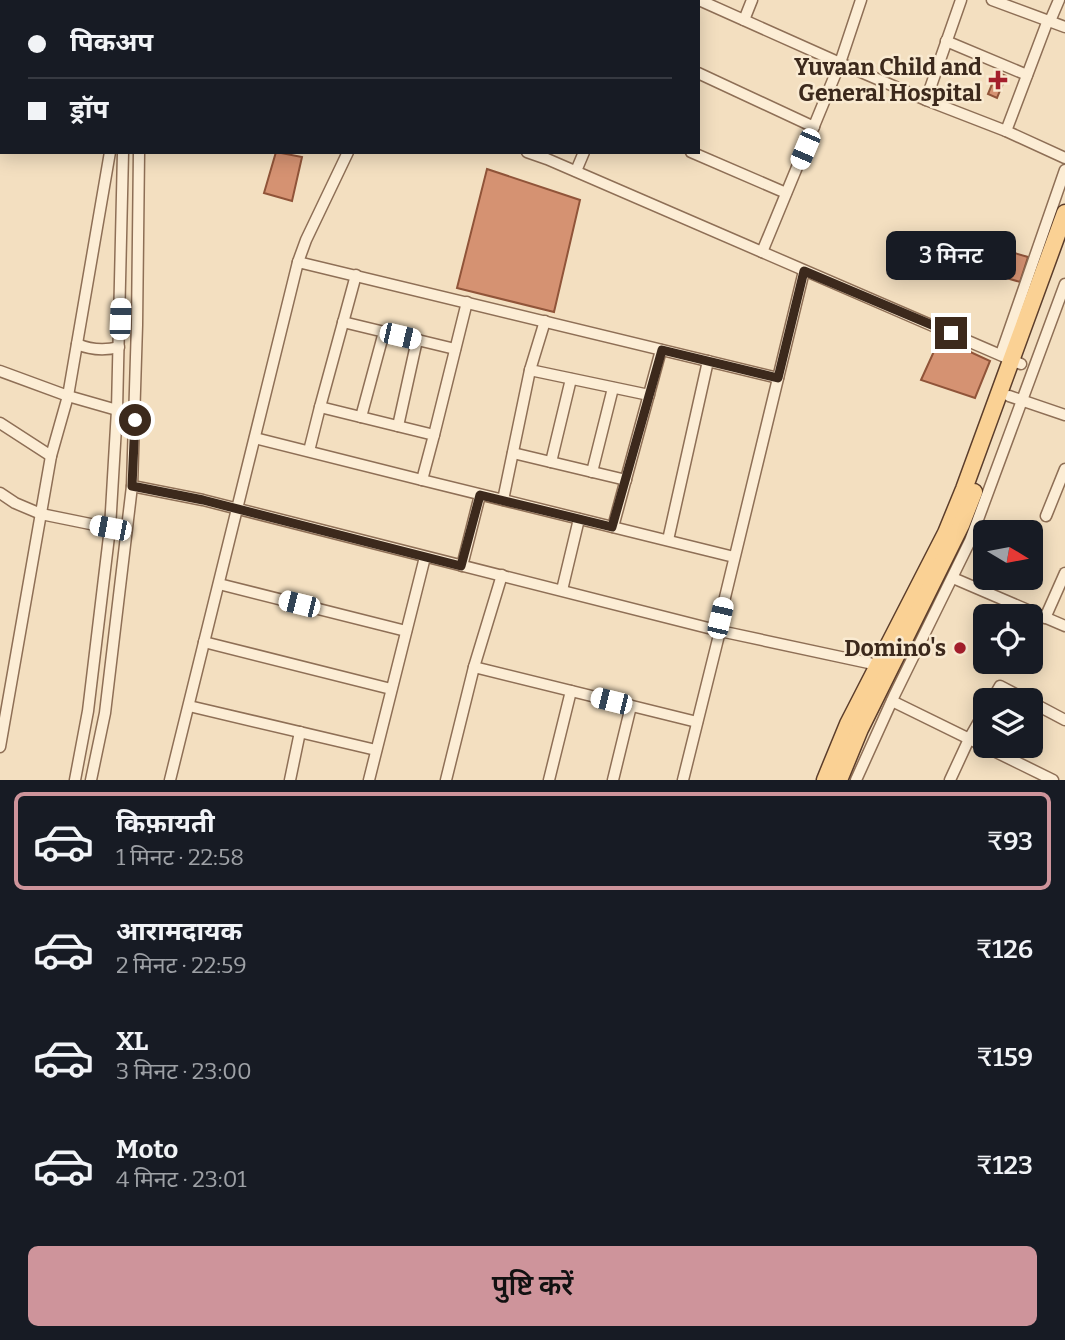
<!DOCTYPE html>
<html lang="hi">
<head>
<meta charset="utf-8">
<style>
  body { margin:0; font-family:Bitter,"Noto Sans Devanagari",serif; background:#242831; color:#f1f3f6; height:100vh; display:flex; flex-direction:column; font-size:26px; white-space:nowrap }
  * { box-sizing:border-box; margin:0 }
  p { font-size:23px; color:#9ea1a6 }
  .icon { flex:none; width:38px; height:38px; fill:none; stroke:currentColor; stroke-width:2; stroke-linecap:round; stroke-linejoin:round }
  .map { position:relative; height:780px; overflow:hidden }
  .details { display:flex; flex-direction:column; background:#171b24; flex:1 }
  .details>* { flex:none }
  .top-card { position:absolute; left:0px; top:0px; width:700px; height:154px; box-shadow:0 4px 18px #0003; display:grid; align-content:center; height:154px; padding:0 28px; background:#171b24 }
  .needle { width:46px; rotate:100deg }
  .tools { position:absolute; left:973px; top:520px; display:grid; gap:14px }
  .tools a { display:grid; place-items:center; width:70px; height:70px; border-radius:10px; background:#171b24; box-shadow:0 4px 18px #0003; font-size:35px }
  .end { position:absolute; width:32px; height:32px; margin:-16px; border:9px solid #3c291c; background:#fff; box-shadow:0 0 0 4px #fff }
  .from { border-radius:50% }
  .bubble { position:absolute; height:49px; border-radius:10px; background:#171b24; box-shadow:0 4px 18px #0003; font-size:23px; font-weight:600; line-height:49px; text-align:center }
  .car { position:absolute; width:21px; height:42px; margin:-21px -10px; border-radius:9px; box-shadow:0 0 5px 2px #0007; background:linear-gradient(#fff 24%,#345 0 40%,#fff 0 76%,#345 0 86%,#fff 0) }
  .top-card b { display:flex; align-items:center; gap:24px; height:66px; font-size:26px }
  .top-card b+b { border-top:2px solid #363941 }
  .top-card i { width:18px; height:18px; background:#f1f3f6 }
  ul { padding:12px 0 0; list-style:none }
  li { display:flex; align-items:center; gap:21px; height:98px; margin:0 14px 10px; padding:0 14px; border:4px solid transparent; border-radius:10px }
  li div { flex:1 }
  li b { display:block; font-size:26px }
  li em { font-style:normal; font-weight:600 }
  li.current { border-color:#ce949b }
  li>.icon { width:63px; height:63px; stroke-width:1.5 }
  .primary-button { display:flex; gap:14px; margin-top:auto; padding:14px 28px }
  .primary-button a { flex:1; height:80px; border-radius:10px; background:#ce949b; color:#111; font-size:28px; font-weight:600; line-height:80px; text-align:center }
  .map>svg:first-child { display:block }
  .building { fill:#d59272; stroke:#905439; stroke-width:2 }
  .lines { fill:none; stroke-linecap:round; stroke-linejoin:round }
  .street-casing { stroke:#8e6f56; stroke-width:13 }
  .primary-casing { stroke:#5b3d2b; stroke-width:19 }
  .street { stroke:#fcedd5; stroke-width:10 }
  .primary { stroke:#fad194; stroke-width:16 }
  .route { stroke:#3c291c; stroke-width:9 }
  .poi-dot { fill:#a41f2c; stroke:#f9ead1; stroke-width:2.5 }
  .labels { text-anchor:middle; stroke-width:5; stroke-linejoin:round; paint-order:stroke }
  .poi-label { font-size:23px; font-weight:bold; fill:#3c291c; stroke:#f9ead1; text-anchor:end }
</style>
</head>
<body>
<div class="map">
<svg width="1065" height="780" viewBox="0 0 1065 780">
  <rect width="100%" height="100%" fill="#f3dfc0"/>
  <g class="building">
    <path d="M997 72 1006 76 997 98 988 94Z"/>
    <path d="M276 152 302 157 292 201 264 193Z"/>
    <path d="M487 169 580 200 554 312 457 288Z"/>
    <path d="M1011 252 1028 257 1020 282 1003 277Z"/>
    <path d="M940 338 990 361 975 398 921 380Z"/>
  </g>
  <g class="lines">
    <defs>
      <g id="street">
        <path d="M267 0 272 2"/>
        <path d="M404 0 409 2"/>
        <path d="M699 0 840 63 926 100"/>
        <path d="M961 0 926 100 1006 131 1065 158"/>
        <path d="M992 0 1065 27"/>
        <path d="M138 2 139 0"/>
        <path d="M310 2V0"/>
        <path d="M509 2V0"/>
        <path d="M582 2V0"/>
        <path d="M649 2 650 0"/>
        <path d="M0 18 2 19"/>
        <path d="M744 20 752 0"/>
        <path d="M1050 21 1059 0"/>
        <path d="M946 41 1027 75"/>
        <path d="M698 73 814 127"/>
        <path d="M1006 131 1048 20"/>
        <path d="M527 152 547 159 1021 364"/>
        <path d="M691 152 786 193"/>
        <path d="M576 171 584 152"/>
        <path d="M762 252 840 63 861 0"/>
        <path d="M298 262 306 240 348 152"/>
        <path d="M356 275 320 407 434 435 422 480"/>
        <path d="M545 321 530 370 649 395"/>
        <path d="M343 322 455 349"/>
        <path d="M77 344C91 350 104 351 119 347"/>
        <path d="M1001 354 1065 170"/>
        <path d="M0 371 68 396 117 410"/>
        <path d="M1009 396 1065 415"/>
        <path d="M361 417 384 332"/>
        <path d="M0 423 51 456"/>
        <path d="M398 426 417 340"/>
        <path d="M434 435 467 302"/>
        <path d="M255 438 422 480 734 557"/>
        <path d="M309 451 320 407"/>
        <path d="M513 453 626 480"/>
        <path d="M551 462 571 379"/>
        <path d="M592 472 613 388"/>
        <path d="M132 486 203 500 720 631 878 665"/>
        <path d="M0 493 15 503 41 514 110 528"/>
        <path d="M503 500 530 370"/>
        <path d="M1046 516 1065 469"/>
        <path d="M613 527 661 350"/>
        <path d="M668 540 708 361"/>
        <path d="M462 566 480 495"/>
        <path d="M953 578 1065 626"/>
        <path d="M219 584 406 631"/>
        <path d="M562 590 579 519"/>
        <path d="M1045 618 1065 573"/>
        <path d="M204 642 391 689"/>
        <path d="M474 667 502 575"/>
        <path d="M992 700 1000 686 1027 700"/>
        <path d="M892 701 1053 780"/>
        <path d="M1031 702 1065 720"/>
        <path d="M189 706 376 750"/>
        <path d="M0 747 51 456 68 396 110 152"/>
        <path d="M75 780 88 711 110 528 117 410 123 152"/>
        <path d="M91 780 105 713 132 486 137 325 139 152"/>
        <path d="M170 780 298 262 778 378"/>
        <path d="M290 780 300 732"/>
        <path d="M369 780 425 557"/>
        <path d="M446 780 474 667 697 722"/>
        <path d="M549 780 571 691"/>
        <path d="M613 780 631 706"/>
        <path d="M683 780 720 631V618L804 271"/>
        <path d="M856 780 894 696 970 541 1065 284"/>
        <path d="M950 780 969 739 985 711"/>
      </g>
      <g id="primary">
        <path d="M825 780 848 724 946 533 964 489 1065 213"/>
        <path d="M839 780 860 729 961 525 974 492"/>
      </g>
    </defs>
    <use href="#street" class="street-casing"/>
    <use href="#primary" class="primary-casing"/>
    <use href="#street" class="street"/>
    <use href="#primary" class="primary"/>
  </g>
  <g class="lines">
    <path class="route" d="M135 420 132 486 203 500 461 566 480 495 612 527 662 350 778 378 804 271 951 333"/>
  </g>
  <g class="poi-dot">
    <path d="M994.5 69.5h7v7h7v7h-7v7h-7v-7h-7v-7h7z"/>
    <circle cx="960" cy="648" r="7"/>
  </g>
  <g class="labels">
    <g class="poi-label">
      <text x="982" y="75">Yuvaan Child and<tspan x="982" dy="26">General Hospital</tspan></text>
      <text x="946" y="656">Domino's</text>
    </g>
  </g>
</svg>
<div class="tools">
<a><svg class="needle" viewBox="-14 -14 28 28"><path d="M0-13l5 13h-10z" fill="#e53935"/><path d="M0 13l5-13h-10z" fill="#9ea1a6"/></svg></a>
<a><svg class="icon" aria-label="locate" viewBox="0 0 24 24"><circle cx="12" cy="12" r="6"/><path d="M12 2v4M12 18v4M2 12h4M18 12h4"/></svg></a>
<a><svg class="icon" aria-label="layers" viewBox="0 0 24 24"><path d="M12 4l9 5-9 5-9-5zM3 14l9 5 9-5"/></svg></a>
</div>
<i class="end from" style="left:135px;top:420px"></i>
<i class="end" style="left:951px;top:333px"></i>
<div class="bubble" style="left:886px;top:231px;width:130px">3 मिनट</div>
<i class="car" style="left:805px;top:149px;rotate:203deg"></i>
<i class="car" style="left:120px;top:319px;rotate:2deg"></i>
<i class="car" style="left:400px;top:336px;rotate:103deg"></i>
<i class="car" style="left:110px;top:528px;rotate:281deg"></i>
<i class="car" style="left:299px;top:604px;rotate:284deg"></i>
<i class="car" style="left:720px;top:618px;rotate:13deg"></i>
<i class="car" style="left:611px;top:701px;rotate:284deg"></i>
<div class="top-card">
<b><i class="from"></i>पिकअप</b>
<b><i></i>ड्रॉप</b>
</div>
</div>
<section class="details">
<ul>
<li class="current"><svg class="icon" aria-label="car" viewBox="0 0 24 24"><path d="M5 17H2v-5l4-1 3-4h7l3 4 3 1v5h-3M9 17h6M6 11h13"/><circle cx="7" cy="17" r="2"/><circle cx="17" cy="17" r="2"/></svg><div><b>किफ़ायती</b><p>1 मिनट · 22:58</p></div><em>₹93</em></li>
<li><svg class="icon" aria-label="car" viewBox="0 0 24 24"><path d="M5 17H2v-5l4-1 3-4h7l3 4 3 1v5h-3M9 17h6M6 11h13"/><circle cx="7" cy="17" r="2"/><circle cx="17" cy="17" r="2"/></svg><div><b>आरामदायक</b><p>2 मिनट · 22:59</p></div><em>₹126</em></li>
<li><svg class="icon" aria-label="car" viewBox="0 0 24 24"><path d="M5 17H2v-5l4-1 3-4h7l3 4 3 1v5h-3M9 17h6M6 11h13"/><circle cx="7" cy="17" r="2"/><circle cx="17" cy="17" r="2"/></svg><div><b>XL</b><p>3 मिनट · 23:00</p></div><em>₹159</em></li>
<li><svg class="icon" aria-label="car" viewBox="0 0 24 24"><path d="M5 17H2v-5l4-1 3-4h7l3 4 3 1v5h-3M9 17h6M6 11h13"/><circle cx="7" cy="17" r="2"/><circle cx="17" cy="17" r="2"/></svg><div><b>Moto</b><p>4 मिनट · 23:01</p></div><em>₹123</em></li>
</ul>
<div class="primary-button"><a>पुष्टि करें</a></div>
</section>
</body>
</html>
